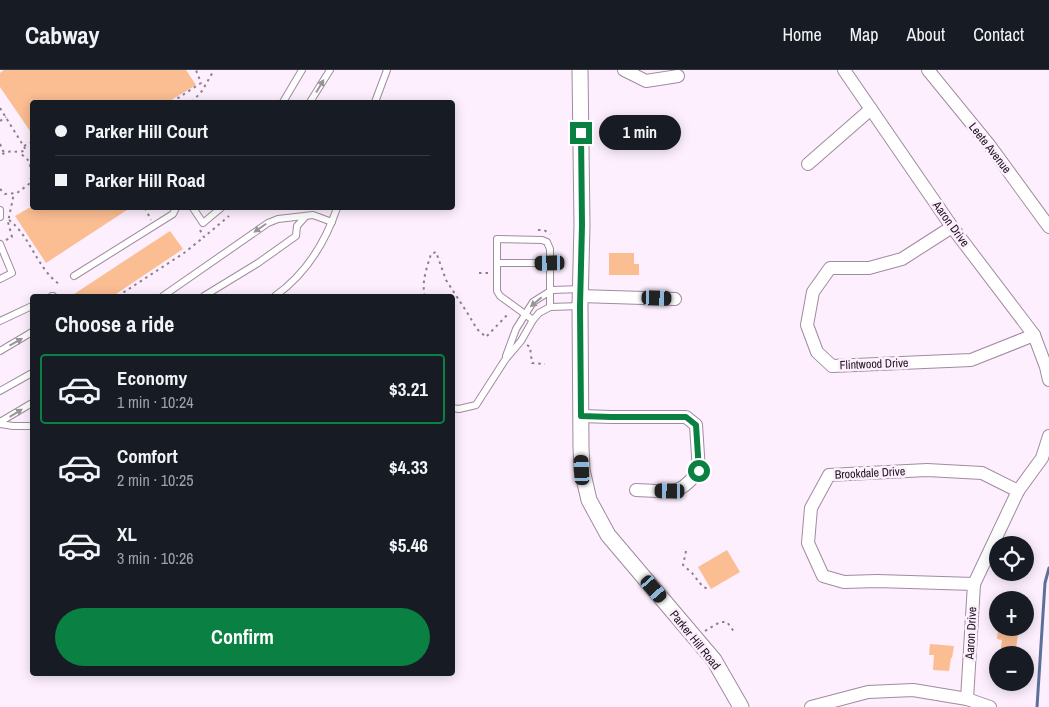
<!DOCTYPE html>
<html lang="en">
<head>
<meta charset="utf-8">
<style>
  body { margin:0; font-family:"Archivo Narrow",sans-serif; background:#242831; color:#f1f3f6; height:100vh; display:flex; flex-direction:column; font-size:19px; white-space:nowrap }
  * { box-sizing:border-box; margin:0 }
  p { font-size:16px; color:#9ea1a6 }
  .icon { flex:none; width:28px; height:28px; fill:none; stroke:currentColor; stroke-width:2; stroke-linecap:round; stroke-linejoin:round }
  .map { position:relative; flex:1; overflow:hidden }
  .details { position:absolute; left:30px; top:224px; width:425px; height:382px; display:flex; flex-direction:column; background:#171b24; border-radius:5px; box-shadow:0 2px 12px #0003 }
  .details>* { flex:none }
  .banner { position:absolute; left:30px; top:30px; width:425px; height:110px; border-radius:5px; box-shadow:0 2px 12px #0003; display:grid; align-content:center; height:110px; padding:0 25px; background:#171b24 }
  .tools { position:absolute; left:989px; top:466px; display:grid; gap:10px }
  .tools a { display:grid; place-items:center; width:45px; height:45px; border-radius:50%; background:#171b24; box-shadow:0 2px 12px #0003; font-size:25px }
  .end { position:absolute; width:22px; height:22px; margin:-11px; border:6px solid #0b8043; background:#fff; box-shadow:0 0 0 2px #fff }
  .from { border-radius:50% }
  .bubble { position:absolute; height:35px; border-radius:18px; background:#171b24; box-shadow:0 2px 12px #0003; font-size:16px; font-weight:800; line-height:35px; text-align:center }
  .car { position:absolute; width:15px; height:30px; margin:-15px -8px; border-radius:6px; box-shadow:0 0 4px 1px #0007; background:linear-gradient(#222 24%,#8ab4d8 0 40%,#222 0 76%,#8ab4d8 0 86%,#222 0) }
  .banner b { display:flex; align-items:center; gap:18px; height:48px; font-size:19px }
  .banner b+b { border-top:1px solid #363941 }
  .banner i { width:12px; height:12px; background:#f1f3f6 }
  ul { padding:0; list-style:none }
  li { display:flex; align-items:center; gap:15px; height:70px; margin:0 10px 8px; padding:0 15px; border:2px solid transparent; border-radius:5px }
  li div { flex:1 }
  li b { display:block; font-size:19px }
  li em { font-style:normal; font-weight:800 }
  li.current { border-color:#0b8043 }
  li>.icon { width:45px; height:45px; stroke-width:1.5 }
  h2 { padding:0 25px; font-size:22px; line-height:60px }
  .primary-button { display:flex; gap:10px; margin-top:auto; padding:10px 25px }
  .primary-button a { flex:1; height:58px; border-radius:30px; background:#0b8043; color:#fff; font-size:20px; font-weight:800; line-height:58px; text-align:center }
  header { display:flex; align-items:center; gap:30px; box-sizing:border-box; height:70px; padding:0 25px; background:#171b24; border-bottom:1px solid #363941 }
  header strong { font-size:24px }
  nav { display:flex; gap:28px; margin-inline-start:auto; font-size:18px }
  .map>svg:first-child { display:block }
  .lines { fill:none; stroke-linecap:round; stroke-linejoin:round }
  .stream { stroke:#5c709a; stroke-width:3 }
  .building { fill:#fbbd92 }
  .service-casing { stroke:#a08ba0; stroke-width:8 }
  .minor-casing { stroke:#a08ba0; stroke-width:14 }
  .tertiary-casing { stroke:#a08ba0; stroke-width:17 }
  .path { stroke:#8b818b; stroke-width:2; stroke-dasharray:2.5 4; stroke-linecap:butt }
  .service { stroke:#fff; stroke-width:6 }
  .minor { stroke:#fff; stroke-width:12 }
  .tertiary { stroke:#fff; stroke-width:15 }
  .oneway { fill:#989598 }
  .route { stroke:#0b8043; stroke-width:6 }
  .labels { text-anchor:middle; stroke-width:5; stroke-linejoin:round; paint-order:stroke }
  .street-label { font-size:12px; fill:#1b131b; stroke:#fdeffd }
</style>
</head>
<body>
<header>
<strong>Cabway</strong>
<nav><a>Home</a><a>Map</a><a>About</a><a>Contact</a></nav>
</header>
<div class="map">
<svg width="1049" height="637" viewBox="0 0 1049 637">
  <rect width="100%" height="100%" fill="#fdeffd"/>
  <g class="lines">
    <path class="stream" d="M1037 637 1045 513 1049 498"/>
  </g>
  <g class="building">
    <path d="M4 0H186L196 15 168 32H32V64L0 17V3Z"/>
    <path d="M29 138H130L46 193 15 146Z"/>
    <path d="M170 161 183 179 113 226H71Z"/>
    <path d="M609 183H634V194H639V205H609Z"/>
    <path d="M727 480 740 502 711 519 698 497Z"/>
    <path d="M998 558 1009 559V558H1019L1015 585H1000L1002 570 997 569Z"/>
    <path d="M930 574 954 576 952 588H951L949 601 933 600 934 585H929Z"/>
  </g>
  <g class="lines">
    <defs>
      <g id="service">
        <path d="M283 32 302 0"/>
        <path d="M310 32 330 0"/>
        <path d="M375 32 387 0"/>
        <path d="M193 138 203 153 221 138"/>
        <path d="M0 140V147"/>
        <path d="M0 174 12 203 0 209"/>
        <path d="M497 193H550"/>
        <path d="M74 206 173 144 176 138"/>
        <path d="M52 226H53"/>
        <path d="M163 226 268 153 278 149 313 145 332 152"/>
        <path d="M204 226 258 193 296 166 297 156 306 146"/>
        <path d="M275 226C306 204 325 173 337 138"/>
        <path d="M533 250 500 226 497 221V169L542 170 547 172 550 179V237"/>
        <path d="M0 251 32 236"/>
        <path d="M0 281 32 262"/>
        <path d="M506 286 516 259 533 232 552 220 581 219"/>
        <path d="M0 321 32 303"/>
        <path d="M452 338 459 339 476 335 505 290 521 271 533 250 539 243 550 237 580 236"/>
        <path d="M0 352 32 333"/>
        <path d="M0 354 13 356H32"/>
      </g>
      <g id="minor">
        <path d="M624 0 646 11 678 6"/>
        <path d="M844 0 952 157 1034 265 1046 297 1049 310"/>
        <path d="M928 0 990 76 1049 157"/>
        <path d="M808 94 871 39"/>
        <path d="M952 157 902 189 869 198H830L813 222 807 255 817 282 832 296 971 290 1034 265"/>
        <path d="M580 226 675 229"/>
        <path d="M581 346 611 347H686L696 355 699 401C694 407 688 414 681 418 671 424 648 420 636 420"/>
        <path d="M974 514 877 511 844 512 823 506 808 473 811 438 829 405 927 400 982 403 1018 421"/>
        <path d="M967 629 974 514 1018 421 1042 388 1049 366"/>
        <path d="M811 637 868 622 913 620 967 629 990 637"/>
      </g>
      <path id="tertiary" d="M580 0 582 155 580 236 581 377 582 400 589 430 608 465 714 590 741 637"/>
    </defs>
    <use href="#service" class="service-casing"/>
    <use href="#minor" class="minor-casing"/>
    <use href="#tertiary" class="tertiary-casing"/>
    <g class="path">
      <path d="M172 32 201 13 196 0"/>
      <path d="M192 32 202 21 214 0"/>
      <path d="M0 38 26 80C15 85 11 77 0 86"/>
      <path d="M0 51 6 47"/>
      <path d="M0 74 4 83"/>
      <path d="M24 76 32 72"/>
      <path d="M0 119 5 124 17 123 29 114 32 104 29 91 20 83"/>
      <path d="M145 138 151 150"/>
      <path d="M9 150C31 167 36 197 59 214"/>
      <path d="M200 160 204 167 229 146"/>
      <path d="M538 160H544L550 164"/>
      <path d="M6 170 12 167 8 152 14 123"/>
      <path d="M479 203H489"/>
      <path d="M118 226 184 183 204 167"/>
      <path d="M425 226C421 213 427 197 431 184L436 182 446 210 468 244 477 259 486 267 509 243"/>
      <path d="M527 275 530 277 532 293 545 294"/>
      <path d="M686 481 683 495 692 503 703 517 706 518H710"/>
      <path d="M705 561 720 552H727L735 563"/>
    </g>
    <use href="#service" class="service"/>
    <use href="#minor" class="minor"/>
    <use href="#tertiary" class="tertiary"/>
  </g>
  <defs><path id="oneway-solid" d="M-6-.8H1V-3.2L6.5 0L1 3.2V.8H-6Z" transform="scale(1.25)"/></defs>
  <g class="oneway">
    <use href="#oneway-solid" transform="translate(320 16) rotate(-59)"/>
    <use href="#oneway-solid" transform="translate(260 158) rotate(145)"/>
    <use href="#oneway-solid" transform="translate(536 232) rotate(140)"/>
    <use href="#oneway-solid" transform="translate(16 272) rotate(-29)"/>
    <use href="#oneway-solid" transform="translate(16 343) rotate(-31)"/>
  </g>
  <g class="lines">
    <path class="route" d="M581 63 582 155 580 236 581 346 611 347H686L696 355 699 401"/>
  </g>
  <g class="labels">
    <g class="street-label">
      <text transform="translate(990 78) rotate(52)" y="4">Leete Avenue</text>
      <text transform="translate(951 154) rotate(54)" y="4">Aaron Drive</text>
      <text transform="translate(874 294) rotate(-2)" y="4">Flintwood Drive</text>
      <text transform="translate(870 403) rotate(-3)" y="4">Brookdale Drive</text>
      <text transform="translate(971 563) rotate(-87)" y="4">Aaron Drive</text>
      <text transform="translate(695 570) rotate(51)" y="4">Parker Hill Road</text>
    </g>
  </g>
</svg>
<div class="tools">
<a><svg class="icon" aria-label="locate" viewBox="0 0 24 24"><circle cx="12" cy="12" r="6"/><path d="M12 2v4M12 18v4M2 12h4M18 12h4"/></svg></a>
<a>+</a>
<a>−</a>
</div>
<i class="end from" style="left:699px;top:401px"></i>
<i class="end" style="left:581px;top:63px"></i>
<div class="bubble" style="left:599px;top:45px;width:82px">1 min</div>
<i class="car" style="left:550px;top:193px;rotate:269deg"></i>
<i class="car" style="left:657px;top:228px;rotate:92deg"></i>
<i class="car" style="left:582px;top:400px;rotate:357deg"></i>
<i class="car" style="left:670px;top:421px;rotate:271deg"></i>
<i class="car" style="left:654px;top:519px;rotate:139deg"></i>
<div class="banner">
<b><i class="from"></i>Parker Hill Court</b>
<b><i></i>Parker Hill Road</b>
</div>
<section class="details">
<h2>Choose a ride</h2>
<ul>
<li class="current"><svg class="icon" aria-label="car" viewBox="0 0 24 24"><path d="M5 17H2v-5l4-1 3-4h7l3 4 3 1v5h-3M9 17h6M6 11h13"/><circle cx="7" cy="17" r="2"/><circle cx="17" cy="17" r="2"/></svg><div><b>Economy</b><p>1 min · 10:24</p></div><em>$3.21</em></li>
<li><svg class="icon" aria-label="car" viewBox="0 0 24 24"><path d="M5 17H2v-5l4-1 3-4h7l3 4 3 1v5h-3M9 17h6M6 11h13"/><circle cx="7" cy="17" r="2"/><circle cx="17" cy="17" r="2"/></svg><div><b>Comfort</b><p>2 min · 10:25</p></div><em>$4.33</em></li>
<li><svg class="icon" aria-label="car" viewBox="0 0 24 24"><path d="M5 17H2v-5l4-1 3-4h7l3 4 3 1v5h-3M9 17h6M6 11h13"/><circle cx="7" cy="17" r="2"/><circle cx="17" cy="17" r="2"/></svg><div><b>XL</b><p>3 min · 10:26</p></div><em>$5.46</em></li>
</ul>
<div class="primary-button"><a>Confirm</a></div>
</section>
</div>
</body>
</html>
